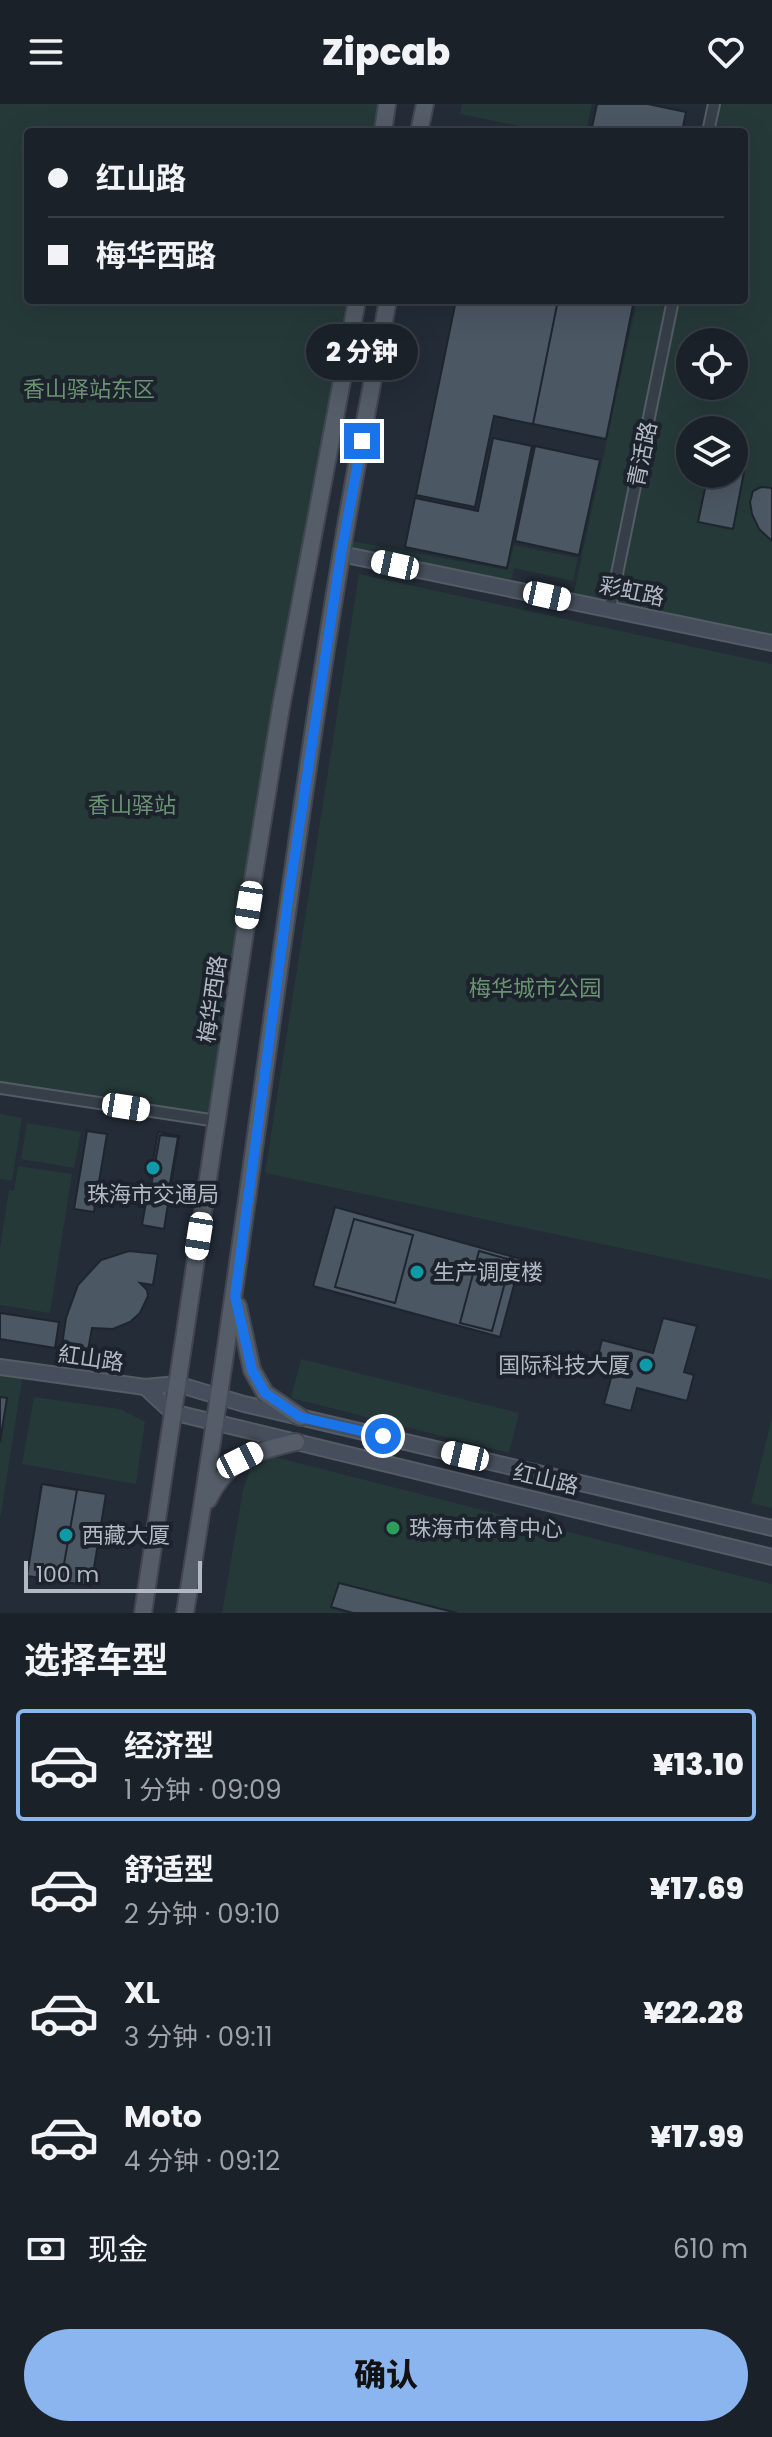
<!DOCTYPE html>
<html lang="zh">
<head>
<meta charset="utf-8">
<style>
  body { margin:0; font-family:Poppins,"Noto Sans SC",sans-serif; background:#232931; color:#f1f3f6; height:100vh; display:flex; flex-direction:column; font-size:30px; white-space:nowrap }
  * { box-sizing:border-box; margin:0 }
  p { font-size:26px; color:#9fa3a8 }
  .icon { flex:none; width:44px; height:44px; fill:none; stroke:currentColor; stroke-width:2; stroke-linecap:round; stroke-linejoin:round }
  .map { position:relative; height:1509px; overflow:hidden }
  .sheet { display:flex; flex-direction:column; background:#1a2129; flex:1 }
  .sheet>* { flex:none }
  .hud { position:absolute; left:24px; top:24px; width:724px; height:176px; border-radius:8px; box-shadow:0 8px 32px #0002,0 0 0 2px #383e46; display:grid; align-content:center; height:176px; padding:0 24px; background:#1a2129 }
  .tools { position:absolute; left:676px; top:224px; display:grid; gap:16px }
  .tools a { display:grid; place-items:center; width:72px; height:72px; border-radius:50%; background:#1a2129; box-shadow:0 8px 32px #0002,0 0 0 2px #383e46; font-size:40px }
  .scale { position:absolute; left:24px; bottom:20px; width:178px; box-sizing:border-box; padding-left:8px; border:4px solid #b1b9c4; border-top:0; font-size:22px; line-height:28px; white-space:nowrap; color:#b1b9c4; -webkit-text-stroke:6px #1c232c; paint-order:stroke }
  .end { position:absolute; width:36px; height:36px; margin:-18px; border:10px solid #1a73e8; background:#fff; box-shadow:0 0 0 4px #fff }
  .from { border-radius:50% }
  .bubble { position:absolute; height:56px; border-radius:28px; background:#1a2129; box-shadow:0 8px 32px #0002,0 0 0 2px #383e46; font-size:26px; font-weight:800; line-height:56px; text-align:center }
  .car { position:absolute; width:24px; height:48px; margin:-24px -12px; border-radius:10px; box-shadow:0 0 6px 2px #0007; background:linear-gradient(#fff 24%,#345 0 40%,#fff 0 76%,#345 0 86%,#fff 0) }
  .hud b { display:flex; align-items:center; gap:28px; height:76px; font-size:30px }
  .hud b+b { border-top:2px solid #383e46 }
  .hud i { width:20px; height:20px; background:#f1f3f6 }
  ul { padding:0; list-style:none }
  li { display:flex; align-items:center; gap:24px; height:112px; margin:0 16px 12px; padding:0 8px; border:4px solid transparent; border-radius:8px }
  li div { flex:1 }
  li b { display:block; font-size:30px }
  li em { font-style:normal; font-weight:800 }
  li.current { border-color:#8bb5ef }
  li>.icon { width:72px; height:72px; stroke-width:1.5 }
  h2 { padding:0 24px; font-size:36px; line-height:96px }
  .pay { display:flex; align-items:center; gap:20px; height:88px; padding:0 24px; font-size:30px }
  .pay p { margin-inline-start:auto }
  .cta { display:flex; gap:16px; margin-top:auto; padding:16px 24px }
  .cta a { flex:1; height:92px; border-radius:48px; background:#8bb5ef; color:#111; font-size:32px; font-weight:800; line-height:92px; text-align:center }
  header { display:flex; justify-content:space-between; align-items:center; height:104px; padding:0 24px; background:#1a2129; font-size:36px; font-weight:800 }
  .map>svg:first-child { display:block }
  .green { fill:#263939; fill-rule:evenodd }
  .building { fill:#4b5763; stroke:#1e252f; stroke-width:2; fill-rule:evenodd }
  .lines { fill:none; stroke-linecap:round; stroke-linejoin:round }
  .street-casing { stroke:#545c66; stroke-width:14 }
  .secondary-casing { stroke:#545c66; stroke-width:18 }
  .primary-casing { stroke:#404751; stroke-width:20 }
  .street { stroke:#363e48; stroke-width:10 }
  .secondary { stroke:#454e5a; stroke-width:14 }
  .primary { stroke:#545d68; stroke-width:16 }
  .route { stroke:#1a73e8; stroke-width:10 }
  .culture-dot { fill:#0f9aa8; stroke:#1c232c; stroke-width:3 }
  .leisure-dot { fill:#2e9e5b; stroke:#1c232c; stroke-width:3 }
  .labels { text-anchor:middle; stroke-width:8; stroke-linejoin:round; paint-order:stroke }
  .park-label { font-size:22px; fill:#6a9372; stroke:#1c232c }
  .street-label { font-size:22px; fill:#b1b9c4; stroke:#1c232c }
  .poi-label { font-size:22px; fill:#b1b9c4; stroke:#1c232c; text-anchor:start }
</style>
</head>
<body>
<header><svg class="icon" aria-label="menu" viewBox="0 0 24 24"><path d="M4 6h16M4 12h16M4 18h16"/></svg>Zipcab<svg class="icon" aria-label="heart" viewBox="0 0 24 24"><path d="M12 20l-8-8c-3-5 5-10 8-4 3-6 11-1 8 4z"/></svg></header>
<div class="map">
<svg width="772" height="1509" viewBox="0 0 772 1509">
  <rect width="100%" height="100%" fill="#232c37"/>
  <g class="green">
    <path d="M0 0H387L383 28H28V196H357L216 1017 0 984Z"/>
    <path d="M462 0H592L586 28H548L460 10Z"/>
    <path d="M714 0H772V538L610 504 674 196H744V28H708ZM690 238H734V282H690ZM690 326H734V370H690Z"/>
    <path d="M637 196H671L608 500 573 493Z"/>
    <path d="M346 436 507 466 514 441 578 454 573 477 514 464 510 481 344 448Z"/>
    <path d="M359 470 772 560V1176L265 1069Z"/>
    <path d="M0 1010 22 1014 12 1077 0 1075Z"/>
    <path d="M27 1019 81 1028 74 1064 21 1055Z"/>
    <path d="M18 1062 72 1070 50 1209 0 1201V1144L9 1086 14 1087Z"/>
    <path d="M301 1255 519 1309 509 1349 291 1294Z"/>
    <path d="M0 1266 23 1270 0 1416Z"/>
    <path d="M34 1293 120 1305 145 1318 136 1380 22 1360Z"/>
    <path d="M772 1313V1404L751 1399Z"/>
    <path d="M275 1353 772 1480V1509H222L243 1386 250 1365Z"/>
  </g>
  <g class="building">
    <path d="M597 0H648L666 4 661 28H591Z"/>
    <path d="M597 0H648L686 8 682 28H591Z"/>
    <path d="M456 196H624L626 205 600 334 494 312 475 403 416 391Z"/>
    <path d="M558 196H634L606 335 533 320Z"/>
    <path d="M493 334 532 342 507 464 405 443 415 394 478 407Z"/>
    <path d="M535 342 600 356 579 451 515 437Z"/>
    <path d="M734 366 744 368 733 425 698 418 708 370H734Z"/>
    <path d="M761 383 772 384V437L759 425 752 410 750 398 753 387Z"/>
    <path d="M87 1027 107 1030 94 1108 74 1105Z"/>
    <path d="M158 1028 179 1032 164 1125 142 1121ZM160 1031 178 1033 167 1097 149 1094Z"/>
    <path d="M160 1031 178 1033 167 1097 149 1094Z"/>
    <path d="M335 1103 521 1155 500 1233 313 1182Z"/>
    <path d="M354 1115 413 1131 395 1199 335 1183Z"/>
    <path d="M129 1147 158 1150 153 1181 140 1179 147 1186 148 1192 140 1209 130 1218 113 1225 92 1224 87 1252 61 1248 66 1214 78 1181 101 1156Z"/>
    <path d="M479 1147 511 1156 492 1227 460 1219Z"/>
    <path d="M0 1209 59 1218 55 1244 0 1235Z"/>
    <path d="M663 1214 697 1222 684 1268 694 1271 687 1297 637 1284 631 1307 604 1300 614 1263 596 1259 602 1236 653 1249Z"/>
    <path d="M0 1293 7 1294 0 1338Z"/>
    <path d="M42 1380 106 1390 91 1482 27 1472Z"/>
    <path d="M42 1380 77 1386 61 1477 27 1472Z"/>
    <path d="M339 1479 457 1509H353L331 1503Z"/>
  </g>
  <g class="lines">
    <defs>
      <g id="street">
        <path d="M708 28 714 0"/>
        <path d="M610 504 673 196"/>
        <path d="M0 984 217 1017"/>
      </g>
      <g id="secondary">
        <path d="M341 450 772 539"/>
        <path d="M0 1263 145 1283 177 1280 244 1300 772 1424"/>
        <path d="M145 1283 172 1308 772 1453"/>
      </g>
      <g id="primary">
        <path d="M383 28 387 0"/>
        <path d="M419 28 425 0"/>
        <path d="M238 1202 252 1266 265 1289 300 1313"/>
        <path d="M208 1396C227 1355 256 1347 296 1338"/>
        <path d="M143 1509 249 801 281 603 357 196"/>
        <path d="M185 1509C243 1158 283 804 341 452 355 366 372 281 388 196"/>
      </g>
    </defs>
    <use href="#street" class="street-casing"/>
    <use href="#secondary" class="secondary-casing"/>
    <use href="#primary" class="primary-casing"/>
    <use href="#street" class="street"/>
    <use href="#secondary" class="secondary"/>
    <use href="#primary" class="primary"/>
  </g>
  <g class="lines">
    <path class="route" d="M362 337 341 450 288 796 235 1192 252 1266 265 1289 300 1313 383 1332"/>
  </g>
  <g class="culture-dot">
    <circle cx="153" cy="1064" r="8"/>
    <circle cx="417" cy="1168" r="8"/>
    <circle cx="646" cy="1261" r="8"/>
    <circle cx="66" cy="1431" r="8"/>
  </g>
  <circle class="leisure-dot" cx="393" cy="1424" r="8"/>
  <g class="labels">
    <g class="park-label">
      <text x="89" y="293">香山驿站东区</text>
      <text x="132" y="709">香山驿站</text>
      <text x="535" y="892">梅华城市公园</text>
    </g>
    <g class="street-label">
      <text transform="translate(642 350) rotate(-78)" y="8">青活路</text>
      <text transform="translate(632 487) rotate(12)" y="8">彩虹路</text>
      <text transform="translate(212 895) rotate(-82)" y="8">梅华西路</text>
      <text transform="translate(91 1254) rotate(8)" y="8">紅山路</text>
      <text transform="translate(546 1375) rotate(13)" y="8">红山路</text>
    </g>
    <g class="poi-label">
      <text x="153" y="1098" text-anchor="middle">珠海市交通局</text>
      <text x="433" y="1176">生产调度楼</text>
      <text x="630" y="1269" text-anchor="end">国际科技大厦</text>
      <text x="409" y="1432">珠海市体育中心</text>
      <text x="82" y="1439">西藏大厦</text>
    </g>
  </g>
</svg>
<div class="tools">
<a><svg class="icon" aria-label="locate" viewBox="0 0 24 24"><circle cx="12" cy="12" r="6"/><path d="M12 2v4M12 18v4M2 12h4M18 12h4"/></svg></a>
<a><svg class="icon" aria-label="layers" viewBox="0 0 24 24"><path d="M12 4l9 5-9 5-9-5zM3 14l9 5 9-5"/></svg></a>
</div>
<div class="scale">100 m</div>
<i class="end from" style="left:383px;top:1332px"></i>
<i class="end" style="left:362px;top:337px"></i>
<div class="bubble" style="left:306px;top:220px;width:112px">2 分钟</div>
<i class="car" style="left:395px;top:461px;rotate:282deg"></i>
<i class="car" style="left:547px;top:492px;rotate:102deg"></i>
<i class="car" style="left:249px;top:801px;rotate:189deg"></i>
<i class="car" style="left:126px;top:1003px;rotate:99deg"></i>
<i class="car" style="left:199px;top:1132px;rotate:189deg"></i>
<i class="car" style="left:465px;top:1352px;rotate:283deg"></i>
<i class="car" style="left:240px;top:1356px;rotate:63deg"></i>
<div class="hud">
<b><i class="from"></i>红山路</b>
<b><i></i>梅华西路</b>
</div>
</div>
<section class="sheet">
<h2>选择车型</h2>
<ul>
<li class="current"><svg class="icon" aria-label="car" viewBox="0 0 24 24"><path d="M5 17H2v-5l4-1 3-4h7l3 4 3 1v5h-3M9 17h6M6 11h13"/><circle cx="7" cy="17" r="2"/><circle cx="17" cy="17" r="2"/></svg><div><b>经济型</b><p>1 分钟 · 09:09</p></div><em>¥13.10</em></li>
<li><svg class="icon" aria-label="car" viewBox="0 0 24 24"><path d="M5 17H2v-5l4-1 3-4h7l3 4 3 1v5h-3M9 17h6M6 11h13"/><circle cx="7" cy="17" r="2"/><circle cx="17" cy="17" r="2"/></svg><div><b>舒适型</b><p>2 分钟 · 09:10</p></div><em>¥17.69</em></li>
<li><svg class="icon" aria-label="car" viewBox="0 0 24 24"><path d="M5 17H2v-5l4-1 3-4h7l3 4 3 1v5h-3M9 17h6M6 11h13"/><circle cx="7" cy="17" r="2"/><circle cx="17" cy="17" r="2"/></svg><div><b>XL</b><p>3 分钟 · 09:11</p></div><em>¥22.28</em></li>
<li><svg class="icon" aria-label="car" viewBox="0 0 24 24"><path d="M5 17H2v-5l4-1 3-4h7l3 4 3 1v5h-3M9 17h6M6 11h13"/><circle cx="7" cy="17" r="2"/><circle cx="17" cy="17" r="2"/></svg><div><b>Moto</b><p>4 分钟 · 09:12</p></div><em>¥17.99</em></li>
</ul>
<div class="pay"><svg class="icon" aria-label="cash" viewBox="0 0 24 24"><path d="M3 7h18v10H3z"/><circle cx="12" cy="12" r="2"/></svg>现金<p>610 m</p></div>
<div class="cta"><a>确认</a></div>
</section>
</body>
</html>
